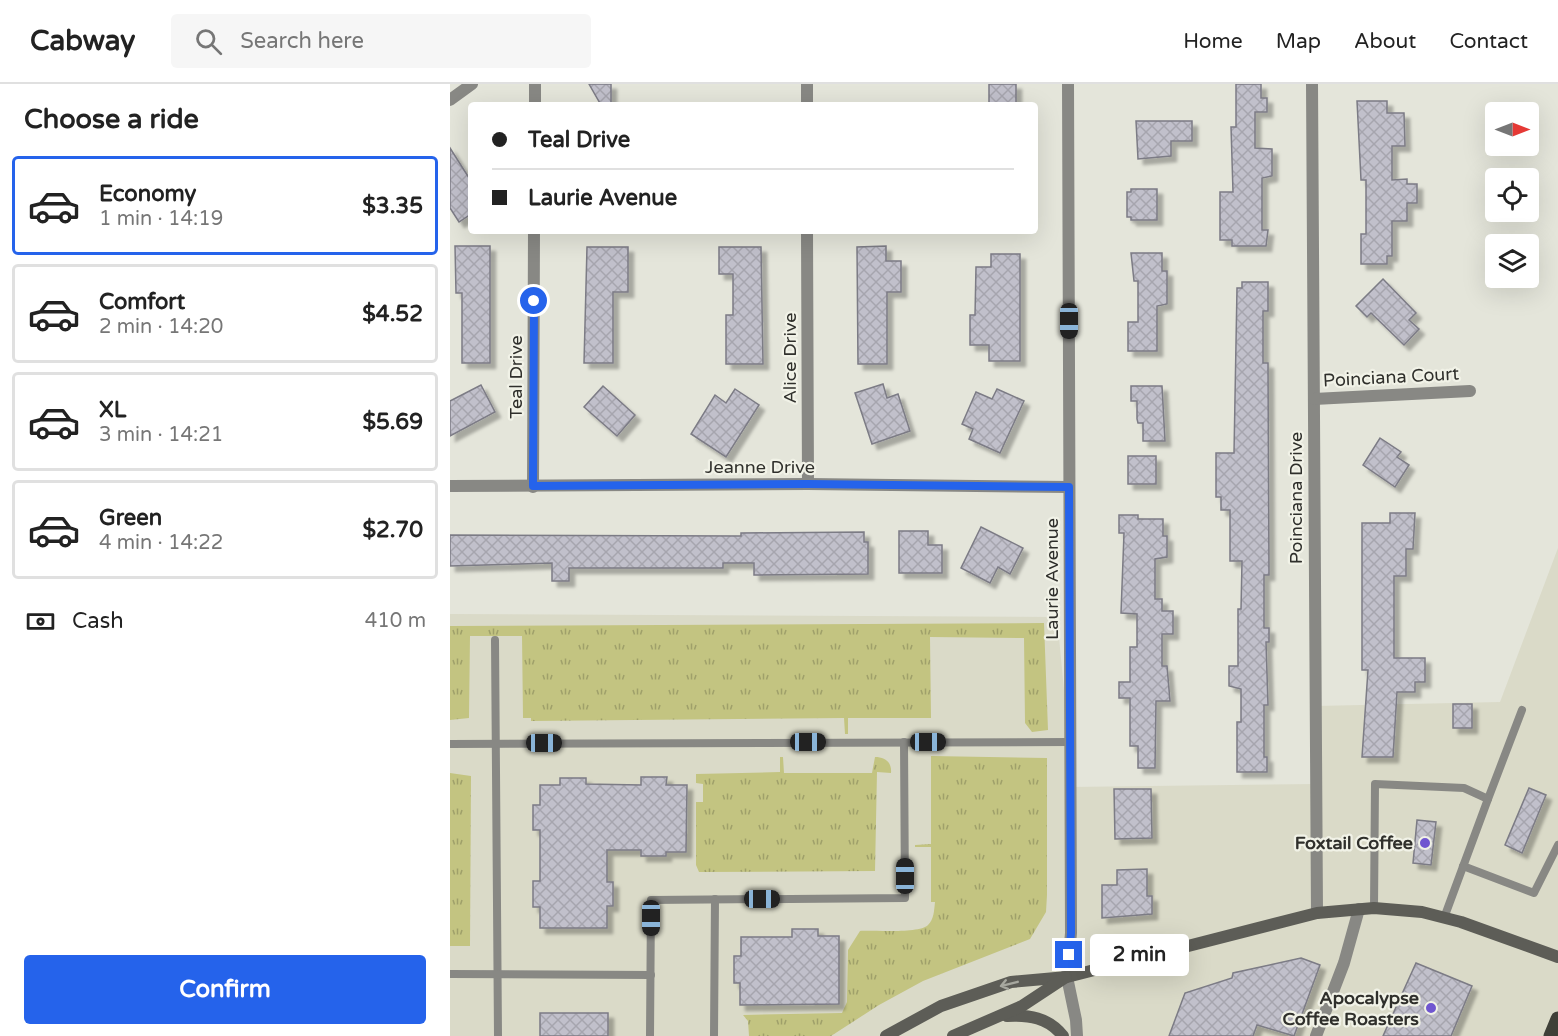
<!DOCTYPE html>
<html lang="en">
<head>
<meta charset="utf-8">
<style>
  body { margin:0; font-family:"Varela Round",sans-serif; background:#f6f6f6; color:#222; height:100vh; display:flex; flex-direction:column; font-size:22px; white-space:nowrap }
  * { box-sizing:border-box; margin:0 }
  p { font-size:20px; color:#767676 }
  .icon { flex:none; width:33px; height:33px; fill:none; stroke:currentColor; stroke-width:2; stroke-linecap:round; stroke-linejoin:round }
  .map { position:relative; flex:1; overflow:hidden }
  .side { display:flex; flex-direction:column; background:#fff; width:450px }
  .side>* { flex:none }
  .banner { position:absolute; left:18px; top:18px; width:570px; height:132px; border-radius:6px; box-shadow:0 6px 24px #0002; display:grid; align-content:center; height:132px; padding:0 24px; background:#fff }
  .needle { width:39px; rotate:90deg }
  .fabs { position:absolute; left:1035px; top:18px; display:grid; gap:12px }
  .fabs a { display:grid; place-items:center; width:54px; height:54px; border-radius:6px; background:#fff; box-shadow:0 6px 24px #0002; font-size:30px }
  .end { position:absolute; width:27px; height:27px; margin:-14px; border:8px solid #2563eb; background:#fff; box-shadow:0 0 0 3px #fff }
  .from { border-radius:50% }
  .bubble { position:absolute; height:42px; border-radius:6px; background:#fff; box-shadow:0 6px 24px #0002; font-size:20px; font-weight:700; line-height:42px; text-align:center }
  .car { position:absolute; width:18px; height:36px; margin:-18px -9px; border-radius:8px; box-shadow:0 0 4px 2px #0007; background:linear-gradient(#222 24%,#8ab4d8 0 40%,#222 0 76%,#8ab4d8 0 86%,#222 0) }
  .banner b { display:flex; align-items:center; gap:21px; height:57px; font-size:22px }
  .banner b+b { border-top:2px solid #e0e0e0 }
  .banner i { width:15px; height:15px; background:#222 }
  ul { padding:0; list-style:none }
  li { display:flex; align-items:center; gap:18px; height:99px; margin:0 12px 9px; padding:0 12px; border:3px solid #e0e0e0; border-radius:6px }
  li div { flex:1 }
  li b { display:block; font-size:22px }
  li em { font-style:normal; font-weight:700 }
  li.current { border-color:#2563eb }
  li>.icon { width:54px; height:54px; stroke-width:1.5 }
  h2 { padding:0 24px; font-size:27px; line-height:72px }
  .pay { display:flex; align-items:center; gap:15px; height:66px; padding:0 24px; font-size:22px }
  .pay p { margin-inline-start:auto }
  .primary-button { display:flex; gap:12px; margin-top:auto; padding:12px 24px }
  .primary-button a { flex:1; height:69px; border-radius:6px; background:#2563eb; color:#fff; font-size:24px; font-weight:700; line-height:69px; text-align:center }
  header { display:flex; align-items:center; gap:36px; box-sizing:border-box; height:84px; padding:0 30px; background:#fff; border-bottom:2px solid #e0e0e0 }
  header strong { font-size:28px }
  nav { display:flex; gap:33px; margin-inline-start:auto; font-size:21px }
  .search { width:420px; height:54px; background:#f6f6f6; display:flex; align-items:center; gap:15px; box-sizing:border-box; padding:0 21px; border-radius:6px; color:#767676; font-size:22px }
  main { display:flex; flex:1; min-height:0 }
  .map>svg:first-child { display:block }
  .built { fill:#dadac8 }
  .grass { fill:url(#grass-tufts) }
  .building { fill:url(#building-cross-hatch); stroke:#7c7b85; stroke-width:1.5; filter:url(#shadow) }
  .lines { fill:none; stroke-linecap:round; stroke-linejoin:round }
  .lane { stroke:#888884; stroke-width:8 }
  .street { stroke:#888884; stroke-width:12 }
  .secondary { stroke:#5d5d57; stroke-width:12 }
  .primary { stroke:#3f4038; stroke-width:15 }
  .oneway { stroke:#a7a89f }
  .route { stroke:#2563eb; stroke-width:8 }
  .poi-dot { fill:#7056d0; stroke:#f1f2e7; stroke-width:2 }
  .labels { text-anchor:middle; stroke-width:4.5; stroke-linejoin:round; paint-order:stroke }
  .street-label { font-size:18px; fill:#2f2f2b; stroke:#f1f2e7 }
  .poi-label { font-size:18px; font-weight:bold; fill:#2f2f2b; stroke:#f1f2e7; text-anchor:end }
</style>
</head>
<body>
<header>
<strong>Cabway</strong>
<div class="search"><svg class="icon" aria-label="search" viewBox="0 0 24 24"><circle cx="10" cy="10" r="6"/><path d="M15 15l6 6"/></svg>Search here</div>
<nav><a>Home</a><a>Map</a><a>About</a><a>Contact</a></nav>
</header>
<main>
<section class="side">
<h2>Choose a ride</h2>
<ul>
<li class="current"><svg class="icon" aria-label="car" viewBox="0 0 24 24"><path d="M5 17H2v-5l4-1 3-4h7l3 4 3 1v5h-3M9 17h6M6 11h13"/><circle cx="7" cy="17" r="2"/><circle cx="17" cy="17" r="2"/></svg><div><b>Economy</b><p>1 min · 14:19</p></div><em>$3.35</em></li>
<li><svg class="icon" aria-label="car" viewBox="0 0 24 24"><path d="M5 17H2v-5l4-1 3-4h7l3 4 3 1v5h-3M9 17h6M6 11h13"/><circle cx="7" cy="17" r="2"/><circle cx="17" cy="17" r="2"/></svg><div><b>Comfort</b><p>2 min · 14:20</p></div><em>$4.52</em></li>
<li><svg class="icon" aria-label="car" viewBox="0 0 24 24"><path d="M5 17H2v-5l4-1 3-4h7l3 4 3 1v5h-3M9 17h6M6 11h13"/><circle cx="7" cy="17" r="2"/><circle cx="17" cy="17" r="2"/></svg><div><b>XL</b><p>3 min · 14:21</p></div><em>$5.69</em></li>
<li><svg class="icon" aria-label="car" viewBox="0 0 24 24"><path d="M5 17H2v-5l4-1 3-4h7l3 4 3 1v5h-3M9 17h6M6 11h13"/><circle cx="7" cy="17" r="2"/><circle cx="17" cy="17" r="2"/></svg><div><b>Green</b><p>4 min · 14:22</p></div><em>$2.70</em></li>
</ul>
<div class="pay"><svg class="icon" aria-label="cash" viewBox="0 0 24 24"><path d="M3 7h18v10H3z"/><circle cx="12" cy="12" r="2"/></svg>Cash<p>410 m</p></div>
<div class="primary-button"><a>Confirm</a></div>
</section>
<div class="map">
<svg width="1108" height="952" viewBox="0 0 1108 952">
  <defs>
    <pattern id="grass-tufts" width="24" height="20" patternUnits="userSpaceOnUse" patternTransform="scale(1.5)"><rect width="24" height="20" fill="#c3c481"/><path d="M3 7l-1-3M5 7V3M7 7l1-3M15 17l-1-3M17 17v-4M19 17l1-3" fill="none" stroke="#9fa06a"/></pattern>
    <pattern id="building-cross-hatch" width="8" height="8" patternUnits="userSpaceOnUse" patternTransform="scale(1.5)"><rect width="8" height="8" fill="#c1c0cb"/><path d="M0 0l8 8M0 8l8-8" fill="none" stroke="#a6a5ae"/></pattern>
    <filter id="shadow"><feDropShadow dx="5.5" dy="5.5" stdDeviation="1.5" flood-color="#0004"/></filter>
  </defs>
  <rect width="100%" height="100%" fill="#e4e5da"/>
  <path class="built" d="M1108 464V952H0V530L607 533 619 658V703L866 700V622L1050 618Z"/>
  <g class="grass">
    <path d="M594 539 598 646 582 648 575 639 574 554 480 553 481 634H398V650H395L394 634 81 637V634H73L72 552H20L19 634 0 636V542Z"/>
    <path d="M481 672 597 674V811L596 828 580 855 473 897 429 921 381 952H299L298 937 293 931 392 929 397 918 398 866 410 847C423 846 469 850 478 841 484 835 484 827 485 818H481V763H465V761L481 760Z"/>
    <path d="M330 673H333L334 689H422L425 673C435 673 442 678 441 689L427 688 425 787 249 788 246 781V718H253V700L246 699V690L330 688Z"/>
    <path d="M0 689 21 692 20 862H0Z"/>
  </g>
  <g class="building">
    <path d="M139 0H161V21H151Z"/>
    <rect x="539" y="0" width="27" height="19"/>
    <path d="M786 0H811V14H817V28H805V64L822 65V92L812 94V146H818L816 162H782V156H770V108H783L781 43H786Z"/>
    <path d="M907 17H937V29H954L955 62H942V96L957 95V100H967V119H957V137H942V172H937V180H911V150H916V96H911Z"/>
    <path d="M686 37H742V57H721V72L688 75Z"/>
    <path d="M0 64 21 97V130L9 138 0 124Z"/>
    <path d="M681 105H707V136H681V133H677V108H681Z"/>
    <path d="M5 162H40V279H12V209H6Z"/>
    <path d="M436 162V177H451V208H437V280H408L407 163Z"/>
    <path d="M137 163H178V208H163V279H134Z"/>
    <path d="M269 163H311L313 280H276V231H283V190H269Z"/>
    <path d="M681 169H712V187H717V220L707 222V267H678V238H688V197H684Z"/>
    <path d="M541 170H570V277H539V261H520V231H525L526 183H541Z"/>
    <path d="M933 195 966 229 959 236 969 245 954 261 921 229 917 233 906 222Z"/>
    <path d="M792 198H818V227H813V279H818L819 491H814V544H819V558H816L818 621H814V673H817V688H787V638H791V605L779 602V582H788V525H791L792 477H780V426H771V413H766V369H784L787 204H792Z"/>
    <path d="M433 300 437 314 448 310 460 347 422 360 405 309Z"/>
    <path d="M31 301 45 328 0 352V317Z"/>
    <path d="M153 302 185 331 167 352 134 323Z"/>
    <path d="M681 302H712L715 357H693V339H688L687 335V317H681Z"/>
    <path d="M285 305 309 321 276 373 241 350 265 311 276 319Z"/>
    <path d="M547 305 574 317 550 369 519 355 523 345 512 340 526 308 542 315Z"/>
    <path d="M930 354 951 368 947 373 959 381 945 403 913 381Z"/>
    <rect x="678" y="372" width="28" height="28"/>
    <path d="M940 429H965L963 465H956V492H944V574H975V598H965V608H947L943 673H912L918 586H912V439H940Z"/>
    <path d="M669 431H688V435H713V452H717V473L705 475V515H712V527H723V550H712V582H717L720 617H706L705 684H688V662H680V614H669V598H680V563H687V530L671 529 674 449H669Z"/>
    <path d="M531 443 573 464 560 490 548 483 540 499 511 484Z"/>
    <path d="M449 447H478V461H492V489H449Z"/>
    <path d="M414 448V458H418V490L304 491V479H273V484H119V497H102V479L0 482V451L291 452V449Z"/>
    <rect x="1003" y="620" width="19" height="24"/>
    <path d="M191 693H217L216 701H237L236 768H216V772H191V766H157V798H163V822H157V844H90V823H83V797H90V746H83V721H90V701H110V694H136V700L191 701Z"/>
    <path d="M1079 704 1096 711 1072 769 1055 761Z"/>
    <path d="M664 705H701L702 754 665 755Z"/>
    <path d="M967 736 986 738 981 781 963 779Z"/>
    <path d="M697 785V812H702V830L652 834V801H667V786Z"/>
    <path d="M342 845H368V852H389V920L290 921V899H284V872H291V853H342Z"/>
    <path d="M851 874 870 881 844 952 807 941 803 952H719L735 909 782 894 783 889Z"/>
    <path d="M966 879 1022 902 1001 952H933Z"/>
    <rect x="90" y="929" width="68" height="23"/>
  </g>
  <g class="lines">
    <g class="lane">
      <path d="M45 556 48 952"/>
      <path d="M0 660 620 658"/>
      <path d="M1038 715 1072 626"/>
      <path d="M1013 782 1084 809 1108 761"/>
      <path d="M924 824 925 700 1014 704 1038 715 994 834"/>
      <path d="M0 890 201 891"/>
      <path d="M200 952 201 816 455 814 454 658"/>
      <path d="M264 952 265 815"/>
    </g>
    <g class="street">
      <path d="M357 0V21"/>
      <path d="M618 0 621 849 617 893 626 936 627 952"/>
      <path d="M862 0 867 829"/>
      <path d="M0 16 22 0"/>
      <path d="M85 21V0"/>
      <path d="M357 147 358 400"/>
      <path d="M864 315 1020 307"/>
      <path d="M0 402 358 400 619 403"/>
      <path d="M83 403 84 147"/>
      <path d="M866 952 894 879 909 825"/>
    </g>
    <g class="secondary">
      <path d="M557 932C579 931 598 933 613 952"/>
      <path d="M436 952 491 922 561 898 617 893 867 829 924 824 972 828 1011 838 1108 873"/>
      <path d="M503 952 572 922 616 893"/>
    </g>
    <path class="primary" d="M1101 952 1108 935"/>
  </g>
  <defs><path id="oneway-shaft" d="M-6 0H5M1.5-3L5.5 0L1.5 3" fill="none" stroke-width="1.6" stroke-linecap="round" stroke-linejoin="round" transform="scale(1.5)"/></defs>
  <use class="oneway" href="#oneway-shaft" transform="translate(559 900) rotate(166)"/>
  <g class="lines">
    <path class="route" d="M84 217 83 402 358 400 619 403 621 849 619 871"/>
  </g>
  <g class="poi-dot">
    <circle cx="975" cy="759" r="6"/>
    <circle cx="981" cy="924" r="6"/>
  </g>
  <g class="labels">
    <g class="street-label">
      <text transform="translate(340 274) rotate(-90)" y="6">Alice Drive</text>
      <text transform="translate(66 293) rotate(-90)" y="6">Teal Drive</text>
      <text transform="translate(941 293) rotate(-3)" y="6">Poinciana Court</text>
      <text x="310" y="389">Jeanne Drive</text>
      <text transform="translate(846 414) rotate(-90)" y="6">Poinciana Drive</text>
      <text transform="translate(602 495) rotate(-90)" y="6">Laurie Avenue</text>
    </g>
    <g class="poi-label">
      <text x="963" y="765">Foxtail Coffee</text>
      <text x="969" y="920">Apocalypse<tspan x="969" dy="21">Coffee Roasters</tspan></text>
    </g>
  </g>
</svg>
<div class="fabs">
<a><svg class="needle" viewBox="-14 -14 28 28"><path d="M0-13l5 13h-10z" fill="#e53935"/><path d="M0 13l5-13h-10z" fill="#767676"/></svg></a>
<a><svg class="icon" aria-label="locate" viewBox="0 0 24 24"><circle cx="12" cy="12" r="6"/><path d="M12 2v4M12 18v4M2 12h4M18 12h4"/></svg></a>
<a><svg class="icon" aria-label="layers" viewBox="0 0 24 24"><path d="M12 4l9 5-9 5-9-5zM3 14l9 5 9-5"/></svg></a>
</div>
<i class="end from" style="left:84px;top:217px"></i>
<i class="end" style="left:619px;top:871px"></i>
<div class="bubble" style="left:640px;top:850px;width:99px">2 min</div>
<i class="car" style="left:619px;top:237px;rotate:180deg"></i>
<i class="car" style="left:358px;top:658px;rotate:90deg"></i>
<i class="car" style="left:478px;top:658px;rotate:90deg"></i>
<i class="car" style="left:94px;top:659px;rotate:90deg"></i>
<i class="car" style="left:455px;top:792px;rotate:0deg"></i>
<i class="car" style="left:312px;top:815px;rotate:90deg"></i>
<i class="car" style="left:201px;top:834px;rotate:180deg"></i>
<div class="banner">
<b><i class="from"></i>Teal Drive</b>
<b><i></i>Laurie Avenue</b>
</div>
</div>
</main>
</body>
</html>
